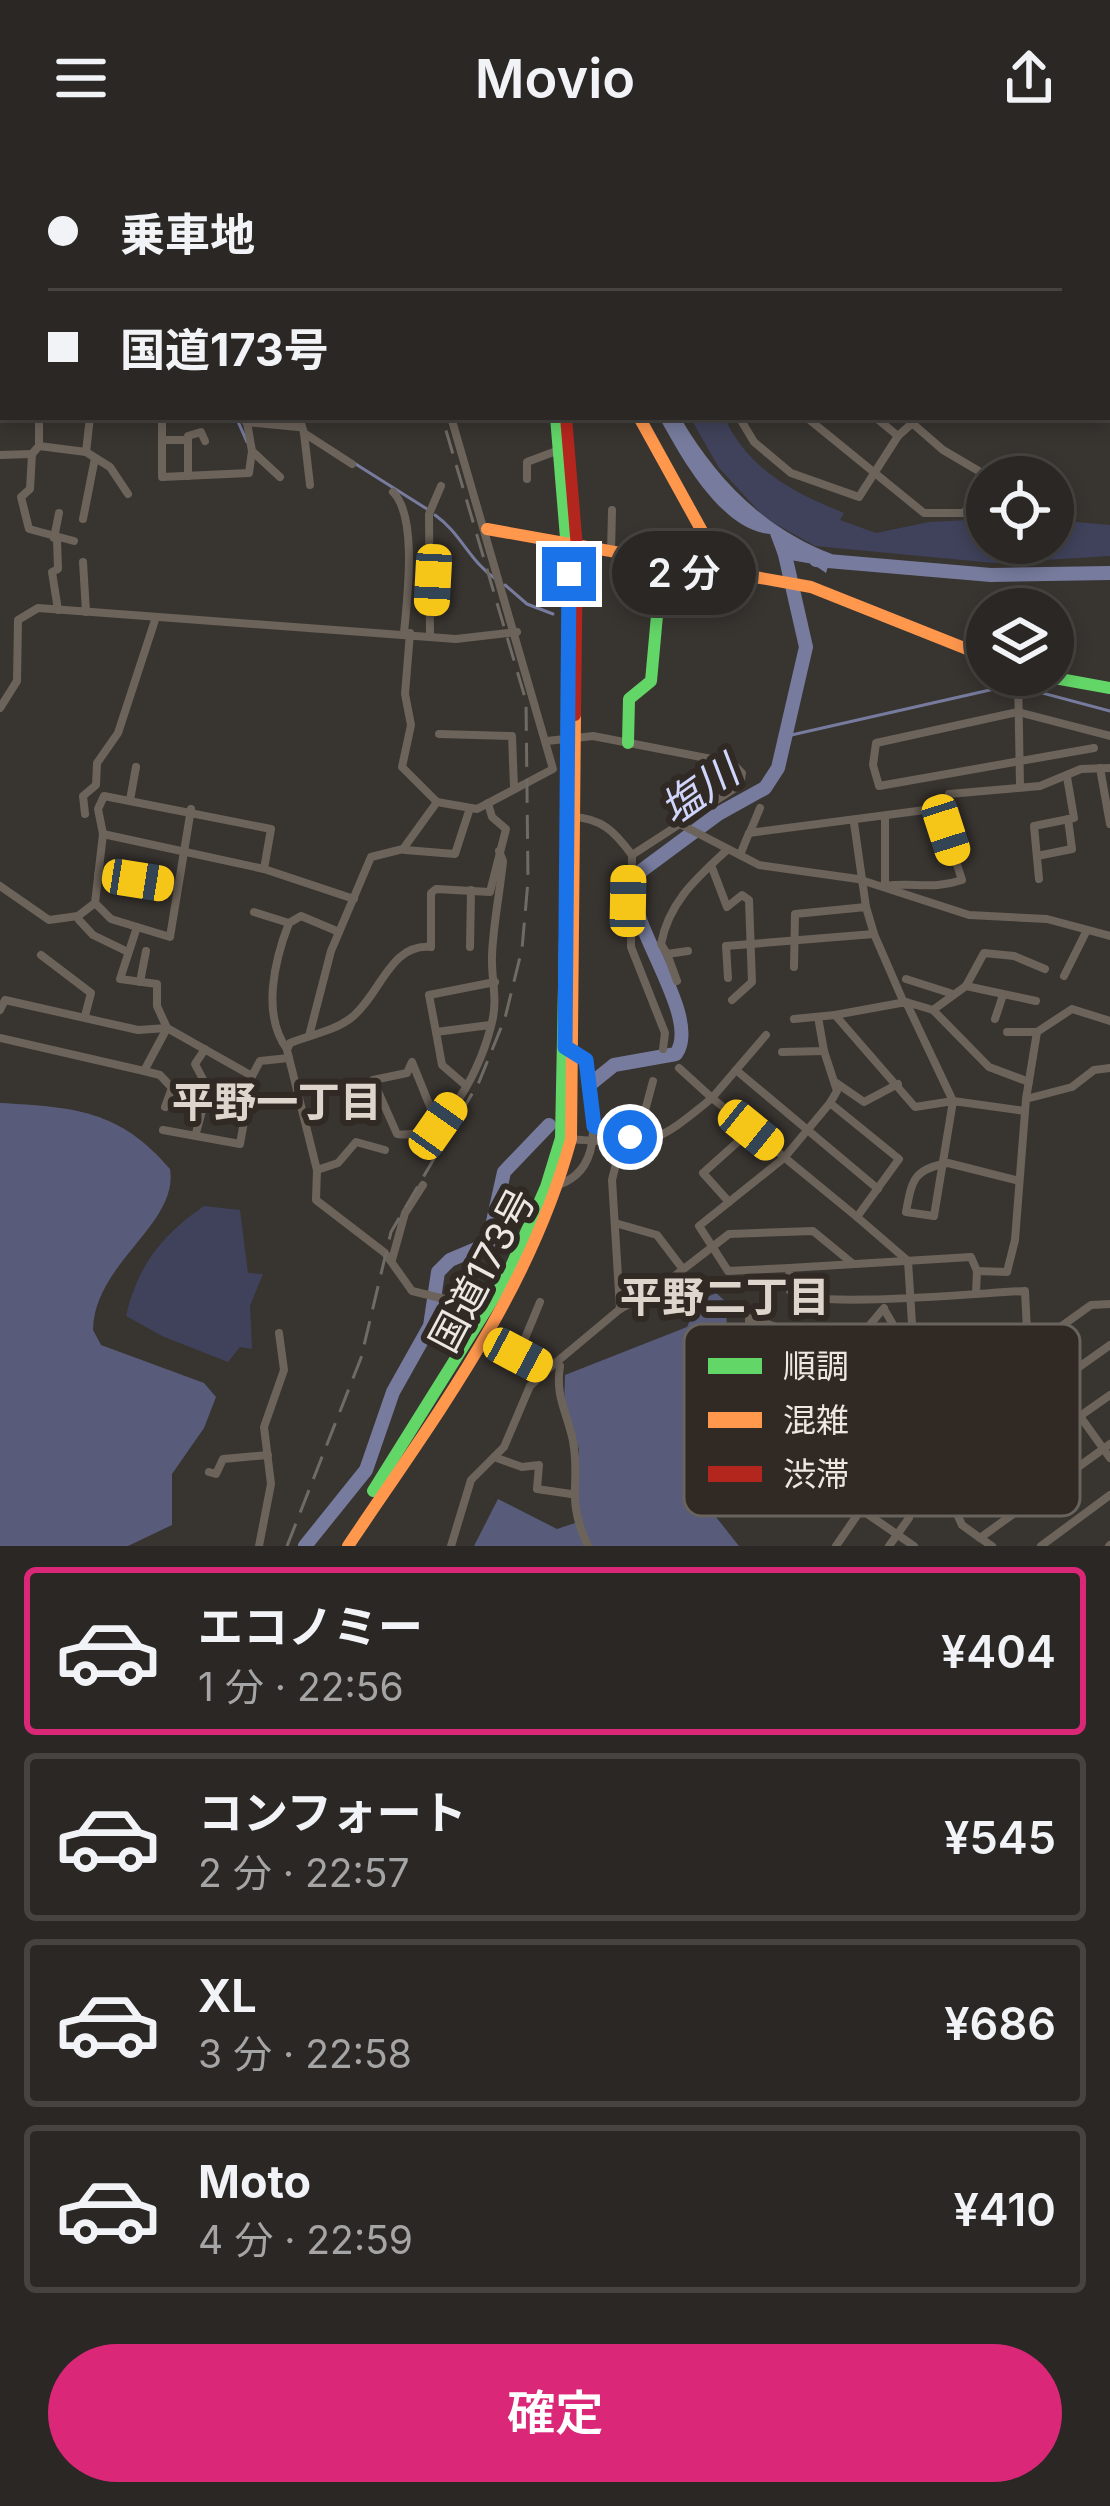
<!DOCTYPE html>
<html lang="ja">
<head>
<meta charset="utf-8">
<style>
  body { margin:0; font-family:Inter,"Noto Sans JP",sans-serif; background:#363331; color:#f1f3f6; height:100vh; display:flex; flex-direction:column; font-size:45px; white-space:nowrap }
  * { box-sizing:border-box; margin:0 }
  p { font-size:39px; color:#a5a5a6 }
  .icon { flex:none; width:66px; height:66px; fill:none; stroke:currentColor; stroke-width:2; stroke-linecap:round; stroke-linejoin:round }
  .map { position:relative; height:1390px; overflow:hidden }
  .sheet { display:flex; flex-direction:column; background:#2a2724; flex:1 }
  .sheet>* { flex:none }
  .banner { position:absolute; left:0px; top:0px; width:1110px; height:264px; box-shadow:0 6px 18px #0003,0 0 0 3px #464441; display:grid; align-content:center; height:264px; padding:0 48px; background:#2a2724 }
  .tools { position:absolute; left:966px; top:300px; display:grid; gap:24px }
  .tools a { display:grid; place-items:center; width:108px; height:108px; border-radius:50%; background:#2a2724; box-shadow:0 6px 18px #0003,0 0 0 3px #464441; font-size:60px }
  .end { position:absolute; width:54px; height:54px; margin:-27px; border:15px solid #1a73e8; background:#fff; box-shadow:0 0 0 6px #fff }
  .from { border-radius:50% }
  .bubble { position:absolute; height:84px; border-radius:42px; background:#2a2724; box-shadow:0 6px 18px #0003,0 0 0 3px #464441; font-size:39px; font-weight:600; line-height:84px; text-align:center }
  .car { position:absolute; width:36px; height:72px; margin:-36px -18px; border-radius:15px; box-shadow:0 0 9px 3px #0007; background:linear-gradient(#f5c518 24%,#345 0 40%,#f5c518 0 76%,#345 0 86%,#f5c518 0) }
  .banner b { display:flex; align-items:center; gap:42px; height:114px; font-size:45px }
  .banner b+b { border-top:3px solid #464441 }
  .banner i { width:30px; height:30px; background:#f1f3f6 }
  ul { padding:21px 0 0; list-style:none }
  li { display:flex; align-items:center; gap:36px; height:168px; margin:0 24px 18px; padding:0 24px; border:6px solid #464441; border-radius:12px }
  li div { flex:1 }
  li b { display:block; font-size:45px }
  li em { font-style:normal; font-weight:600 }
  li.selected { border-color:#db2777 }
  li>.icon { width:108px; height:108px; stroke-width:1.5 }
  .primary-button { display:flex; gap:24px; margin-top:auto; padding:24px 48px }
  .primary-button a { flex:1; height:138px; border-radius:72px; background:#db2777; color:#fff; font-size:48px; font-weight:600; line-height:138px; text-align:center }
  header { display:flex; justify-content:space-between; align-items:center; height:156px; padding:0 48px; background:#2a2724; font-size:54px; font-weight:600 }
  .map>svg:first-child { display:block }
  .green { fill:#3f425a }
  .forest { fill:#585c7a }
  .water { fill:#777c9e }
  .lines { fill:none; stroke-linecap:round; stroke-linejoin:round }
  .stream { stroke:#777c9e; stroke-width:3 }
  .river { stroke:#777c9e; stroke-width:14 }
  .street { stroke:#6c635a; stroke-width:8 }
  .fast { stroke:#63d668; stroke-width:12 }
  .slow { stroke:#ff974d; stroke-width:12 }
  .jam { stroke:#b3261e; stroke-width:12 }
  .rail { stroke:#6f6a64; stroke-width:3; stroke-dasharray:24 12; stroke-linecap:butt }
  .route { stroke:#1a73e8; stroke-width:15 }
  .labels { text-anchor:middle; stroke-width:12; stroke-linejoin:round; paint-order:stroke }
  .street-label { font-size:39px; fill:#ece7e3; stroke:#312a24 }
  .water-label { font-size:42px; font-style:italic; fill:#cfd5fb; stroke:#312a24 }
  .neighbourhood-label { font-size:42px; font-weight:bold; fill:#ded5cd; stroke:#312a24 }
  .key { fill:#312a24; stroke:#69635d; stroke-width:3 }
  .key-label { font-size:33px; fill:#ece7e3 }
</style>
</head>
<body>
<header><svg class="icon" aria-label="menu" viewBox="0 0 24 24"><path d="M4 6h16M4 12h16M4 18h16"/></svg>Movio<svg class="icon" aria-label="share" viewBox="0 0 24 24"><path d="M12 15V3M7 8l5-5 5 5M5 13v7h14v-7"/></svg></header>
<div class="map">
<svg width="1110" height="1390" viewBox="0 0 1110 1390">
  <rect width="100%" height="100%" fill="#383430"/>
  <g class="green">
    <path d="M911 0H1110V63L1107 3Z"/>
    <path d="M690 261H724C749 314 792 336 844 357L840 364 876 377 929 366 987 363V387H1053V364L1110 369V400L994 407 815 390 765 362 719 312Z"/>
    <path d="M204 1050 240 1054 248 1117 263 1118 250 1150 252 1193 240 1191 228 1206 162 1180 126 1160C138 1109 161 1080 204 1050Z"/>
  </g>
  <g class="forest">
    <path d="M0 947C74 951 120 954 170 1013 179 1068 94 1107 93 1174L101 1189 204 1227 216 1241 204 1272 172 1318V1369L128 1390H0Z"/>
    <path d="M716 1137 725 1145 732 1230 769 1328 716 1361 739 1390H474L498 1343 557 1373 575 1367 579 1293 564 1251 565 1219 687 1171 699 1145Z"/>
  </g>
  <path class="water" d="M659 261H680C717 324 764 372 832 398L826 417 813 408 779 402 770 378C722 374 683 305 659 261Z"/>
  <g class="lines">
    <g class="stream">
      <path d="M254 3V0"/>
      <path d="M1107 148 1110 147"/>
      <path d="M236 261 247 286"/>
      <path d="M354 307 427 353"/>
      <path d="M435 359C461 377 469 405 497 424"/>
      <path d="M505 429 527 448 553 458"/>
      <path d="M787 580 1012 529 1110 555"/>
    </g>
    <g class="river">
      <path d="M816 404 991 419 1110 417"/>
      <path d="M593 926 614 909 676 898C701 863 634 778 633 733L641 715 718 658 765 632 778 612 806 491 783 390"/>
      <path d="M305 1390 366 1314 393 1236 430 1170 438 1116 450 1104 488 1088 504 1016 549 969"/>
    </g>
    <g class="street">
      <path d="M18 0 20 3"/>
      <path d="M40 0 44 3"/>
      <path d="M374 0V3"/>
      <path d="M449 0H455"/>
      <path d="M876 0 878 3"/>
      <path d="M78 3 80 0"/>
      <path d="M236 3V0"/>
      <path d="M273 3V0"/>
      <path d="M304 3V0"/>
      <path d="M339 3V0"/>
      <path d="M1071 3 1072 0"/>
      <path d="M1107 100H1110"/>
      <path d="M0 136 3 138"/>
      <path d="M1107 153 1110 152"/>
      <path d="M1107 178H1110"/>
      <path d="M0 250 3 251"/>
      <path d="M39 261V290L86 296 110 311 128 338"/>
      <path d="M162 261V321L249 317 252 295 246 261"/>
      <path d="M299 261 304 277 352 308"/>
      <path d="M739 261 754 286 791 317 859 341 898 280 919 261"/>
      <path d="M806 261 924 357H964L987 324"/>
      <path d="M875 261 898 280"/>
      <path d="M246 266 298 271"/>
      <path d="M912 267 943 294 989 321"/>
      <path d="M304 277 310 329"/>
      <path d="M162 284H188"/>
      <path d="M39 290 32 298 30 333 21 341 29 373 74 385"/>
      <path d="M86 296 90 261"/>
      <path d="M253 296 280 321"/>
      <path d="M0 299 32 298"/>
      <path d="M188 320V280L201 276 205 285"/>
      <path d="M527 323V306L559 294"/>
      <path d="M393 336C418 361 407 443 404 477"/>
      <path d="M83 363 95 302"/>
      <path d="M54 382 59 357"/>
      <path d="M57 383 58 413 52 416 58 454"/>
      <path d="M611 396 612 354"/>
      <path d="M83 406 86 456"/>
      <path d="M410 477 405 538 411 569 402 611 437 646"/>
      <path d="M430 478 429 358 441 330"/>
      <path d="M1018 519 1020 629"/>
      <path d="M0 552 17 525 18 464 38 452 456 483 517 476"/>
      <path d="M439 578 512 580 514 631"/>
      <path d="M547 585 593 580 732 607 742 617 740 629 632 699C615 676 602 662 572 661"/>
      <path d="M1094 592 879 630 873 609 876 587 1018 556 1110 580"/>
      <path d="M1100 612 1110 668"/>
      <path d="M130 644 136 611"/>
      <path d="M85 658 83 640 96 629 97 607 118 577 156 461"/>
      <path d="M885 662V730C913 726 933 734 962 724L946 674 948 651"/>
      <path d="M854 667 866 751"/>
      <path d="M680 668 759 709 858 723 969 759 1047 763 1110 780"/>
      <path d="M750 676 760 652"/>
      <path d="M103 678 98 653 104 640 271 673 264 713"/>
      <path d="M405 694 455 698 469 655"/>
      <path d="M632 699 631 791 665 877 663 893"/>
      <path d="M740 699 749 677 948 651 949 638 1040 630 1081 613 1110 612"/>
      <path d="M1037 700 1072 693 1068 663"/>
      <path d="M711 709 727 751 742 739 749 744 752 826 732 844"/>
      <path d="M98 718 178 731"/>
      <path d="M1039 723 1034 670 1074 662 1067 621"/>
      <path d="M0 730 49 764 78 760 95 747 103 678 264 713 354 743"/>
      <path d="M95 747 111 763 170 781 191 653"/>
      <path d="M254 756 289 767"/>
      <path d="M79 764 93 779 128 796"/>
      <path d="M137 771 120 823 157 828V850L167 872"/>
      <path d="M470 791 471 734"/>
      <path d="M688 795 667 798 661 788C669 745 698 721 728 693"/>
      <path d="M667 798 677 825"/>
      <path d="M41 799 91 837 85 860"/>
      <path d="M794 811 795 758 866 751 874 778"/>
      <path d="M1064 820 1086 776"/>
      <path d="M728 822 726 790 874 778 904 847"/>
      <path d="M906 823 953 838"/>
      <path d="M140 826 146 795"/>
      <path d="M966 830 1036 845"/>
      <path d="M906 846 933 854 989 911 1029 926"/>
      <path d="M0 854 5 844 138 874 167 872 252 920 260 905 289 902"/>
      <path d="M933 854 966 830 984 797 1014 800 1045 813"/>
      <path d="M794 863 835 859"/>
      <path d="M995 863 1003 839"/>
      <path d="M490 869 436 876 429 839 495 826"/>
      <path d="M436 876 442 909 464 928"/>
      <path d="M1007 876H1037"/>
      <path d="M309 880 331 795 371 701 403 693 437 646 477 653 553 613 451 261"/>
      <path d="M0 882 144 915 166 874"/>
      <path d="M287 893C261 858 275 803 289 767L301 760 339 776"/>
      <path d="M824 895 837 935 830 947"/>
      <path d="M782 896 824 895 818 861"/>
      <path d="M679 912 712 942 766 879"/>
      <path d="M736 914 878 1033"/>
      <path d="M144 915 160 919 172 932 165 951"/>
      <path d="M835 926 864 946 898 928"/>
      <path d="M1026 943 1037 876 1072 853 1110 865"/>
      <path d="M438 970 412 906 407 917 373 924 397 978C448 986 482 909 492 866 498 843 491 822 492 800 493 769 500 736 503 705L499 695"/>
      <path d="M594 970 620 981 639 977 653 925"/>
      <path d="M163 974 240 988 252 920"/>
      <path d="M196 977 208 933 195 908 205 893"/>
      <path d="M568 983C649 988 648 995 712 942L857 1061"/>
      <path d="M317 1014 338 1007 356 986 385 994"/>
      <path d="M1019 1025 948 1007C914 1013 912 1023 906 1056L934 1060 953 945 906 846 835 859 915 951 953 945 1025 955"/>
      <path d="M558 1029C611 1011 589 945 586 904L571 895"/>
      <path d="M729 1046 703 1017 751 974"/>
      <path d="M615 1067 657 1079 682 1112"/>
      <path d="M392 1104 405 1057 423 1029"/>
      <path d="M789 1112 728 1115 699 1070 784 1002 830 947 899 1003 857 1061 908 1105 913 1183"/>
      <path d="M977 1115 1007 1116 1015 1084 1026 943 1072 931 1094 914 1110 912"/>
      <path d="M620 1153 612 1024 621 988"/>
      <path d="M884 1153 902 1184 929 1269"/>
      <path d="M475 1175 461 1147 412 1135 385 1097 316 1044 317 1014 287 894 290 887C310 879 334 875 351 862 381 838 390 787 431 791V737L436 733 490 736 506 673 492 661 488 647"/>
      <path d="M788 1176 779 1193 859 1225"/>
      <path d="M902 1184 1027 1175 1025 1135C990 1136 805 1154 790 1135L789 1112 971 1101 977 1115 976 1137"/>
      <path d="M486 1185 547 1214"/>
      <path d="M1031 1192 1091 1149 1110 1148"/>
      <path d="M518 1199 540 1146"/>
      <path d="M874 1207 883 1203 916 1230"/>
      <path d="M560 1210C555 1241 567 1256 573 1285 581 1329 565 1341 588 1390"/>
      <path d="M767 1253 771 1274 807 1296"/>
      <path d="M833 1254 750 1223 749 1162 810 1182 863 1177 884 1152"/>
      <path d="M494 1301 522 1311 539 1309 537 1333 571 1338"/>
      <path d="M941 1309 1110 1189"/>
      <path d="M799 1311 914 1390"/>
      <path d="M209 1316 216 1318 223 1303 268 1299"/>
      <path d="M790 1325 830 1257 874 1207 882 1212 891 1310 836 1390"/>
      <path d="M831 1333 884 1255"/>
      <path d="M953 1349 929 1269 1031 1192 1110 1302"/>
      <path d="M980 1382 962 1369 953 1349 1110 1239"/>
      <path d="M259 1390 271 1328 264 1271 284 1214 279 1177"/>
      <path d="M451 1390 471 1324 504 1291 530 1230 547 1214 620 1153 659 1132 729 1078 813 1075 852 1107"/>
      <path d="M889 1390 909 1362"/>
      <path d="M992 1390 980 1382 1110 1288"/>
      <path d="M1041 1390 1110 1339"/>
      <path d="M1109 1390 1110 1389"/>
    </g>
    <g class="fast">
      <path d="M507 0 508 3"/>
      <path d="M518 0V3"/>
      <path d="M1107 166 1110 165"/>
      <path d="M556 261 569 418"/>
      <path d="M1038 519 1110 532"/>
      <path d="M628 587 629 543 651 525 662 405"/>
      <path d="M373 1335 506 1122 546 1031 561 982 567 680"/>
    </g>
    <g class="slow">
      <path d="M842 0 844 3"/>
      <path d="M639 261 724 415"/>
      <path d="M487 373 811 431 987 501"/>
      <path d="M348 1390C436 1259 529 1137 571 983L575 559"/>
    </g>
    <path class="jam" d="M566 261 577 392 575 559"/>
    <g class="rail">
      <path d="M363 0V3"/>
      <path d="M287 1390 361 1202 391 1076 479 926 505 862 522 793 528 725 526 545 442 261"/>
    </g>
  </g>
  <g class="lines">
    <path class="route" d="M569 418 565 891 586 904 594 970 630 981"/>
  </g>
  <g class="labels">
    <g class="street-label">
      <text transform="translate(482 1114) rotate(-62)" y="14">国道173号</text>
    </g>
    <g class="water-label">
      <text transform="translate(699 634) rotate(-35)" y="15">塩川</text>
    </g>
    <g class="neighbourhood-label">
      <text x="277" y="961">平野一丁目</text>
      <text x="725" y="1156">平野二丁目</text>
    </g>
  </g>
  <rect x="684" y="1168" width="396" height="192" rx="18" class="key"/>
  <rect x="708" y="1202" width="54" height="16" fill="#63d668"/>
  <rect x="708" y="1256" width="54" height="16" fill="#ff974d"/>
  <rect x="708" y="1310" width="54" height="16" fill="#b3261e"/>
  <g class="key-label">
    <text x="783" y="1222">順調</text>
    <text x="783" y="1276">混雑</text>
    <text x="783" y="1330">渋滞</text>
  </g>
</svg>
<div class="tools">
<a><svg class="icon" aria-label="locate" viewBox="0 0 24 24"><circle cx="12" cy="12" r="6"/><path d="M12 2v4M12 18v4M2 12h4M18 12h4"/></svg></a>
<a><svg class="icon" aria-label="layers" viewBox="0 0 24 24"><path d="M12 4l9 5-9 5-9-5zM3 14l9 5 9-5"/></svg></a>
</div>
<i class="end from" style="left:630px;top:981px"></i>
<i class="end" style="left:569px;top:418px"></i>
<div class="bubble" style="left:612px;top:375px;width:144px">2 分</div>
<i class="car" style="left:433px;top:424px;rotate:183deg"></i>
<i class="car" style="left:946px;top:674px;rotate:162deg"></i>
<i class="car" style="left:138px;top:724px;rotate:99deg"></i>
<i class="car" style="left:628px;top:745px;rotate:1deg"></i>
<i class="car" style="left:438px;top:970px;rotate:35deg"></i>
<i class="car" style="left:751px;top:974px;rotate:129deg"></i>
<i class="car" style="left:518px;top:1199px;rotate:118deg"></i>
<div class="banner">
<b><i class="from"></i>乗車地</b>
<b><i></i>国道173号</b>
</div>
</div>
<section class="sheet">
<ul>
<li class="selected"><svg class="icon" aria-label="car" viewBox="0 0 24 24"><path d="M5 17H2v-5l4-1 3-4h7l3 4 3 1v5h-3M9 17h6M6 11h13"/><circle cx="7" cy="17" r="2"/><circle cx="17" cy="17" r="2"/></svg><div><b>エコノミー</b><p>1 分 · 22:56</p></div><em>¥404</em></li>
<li><svg class="icon" aria-label="car" viewBox="0 0 24 24"><path d="M5 17H2v-5l4-1 3-4h7l3 4 3 1v5h-3M9 17h6M6 11h13"/><circle cx="7" cy="17" r="2"/><circle cx="17" cy="17" r="2"/></svg><div><b>コンフォート</b><p>2 分 · 22:57</p></div><em>¥545</em></li>
<li><svg class="icon" aria-label="car" viewBox="0 0 24 24"><path d="M5 17H2v-5l4-1 3-4h7l3 4 3 1v5h-3M9 17h6M6 11h13"/><circle cx="7" cy="17" r="2"/><circle cx="17" cy="17" r="2"/></svg><div><b>XL</b><p>3 分 · 22:58</p></div><em>¥686</em></li>
<li><svg class="icon" aria-label="car" viewBox="0 0 24 24"><path d="M5 17H2v-5l4-1 3-4h7l3 4 3 1v5h-3M9 17h6M6 11h13"/><circle cx="7" cy="17" r="2"/><circle cx="17" cy="17" r="2"/></svg><div><b>Moto</b><p>4 分 · 22:59</p></div><em>¥410</em></li>
</ul>
<div class="primary-button"><a>確定</a></div>
</section>
</body>
</html>
